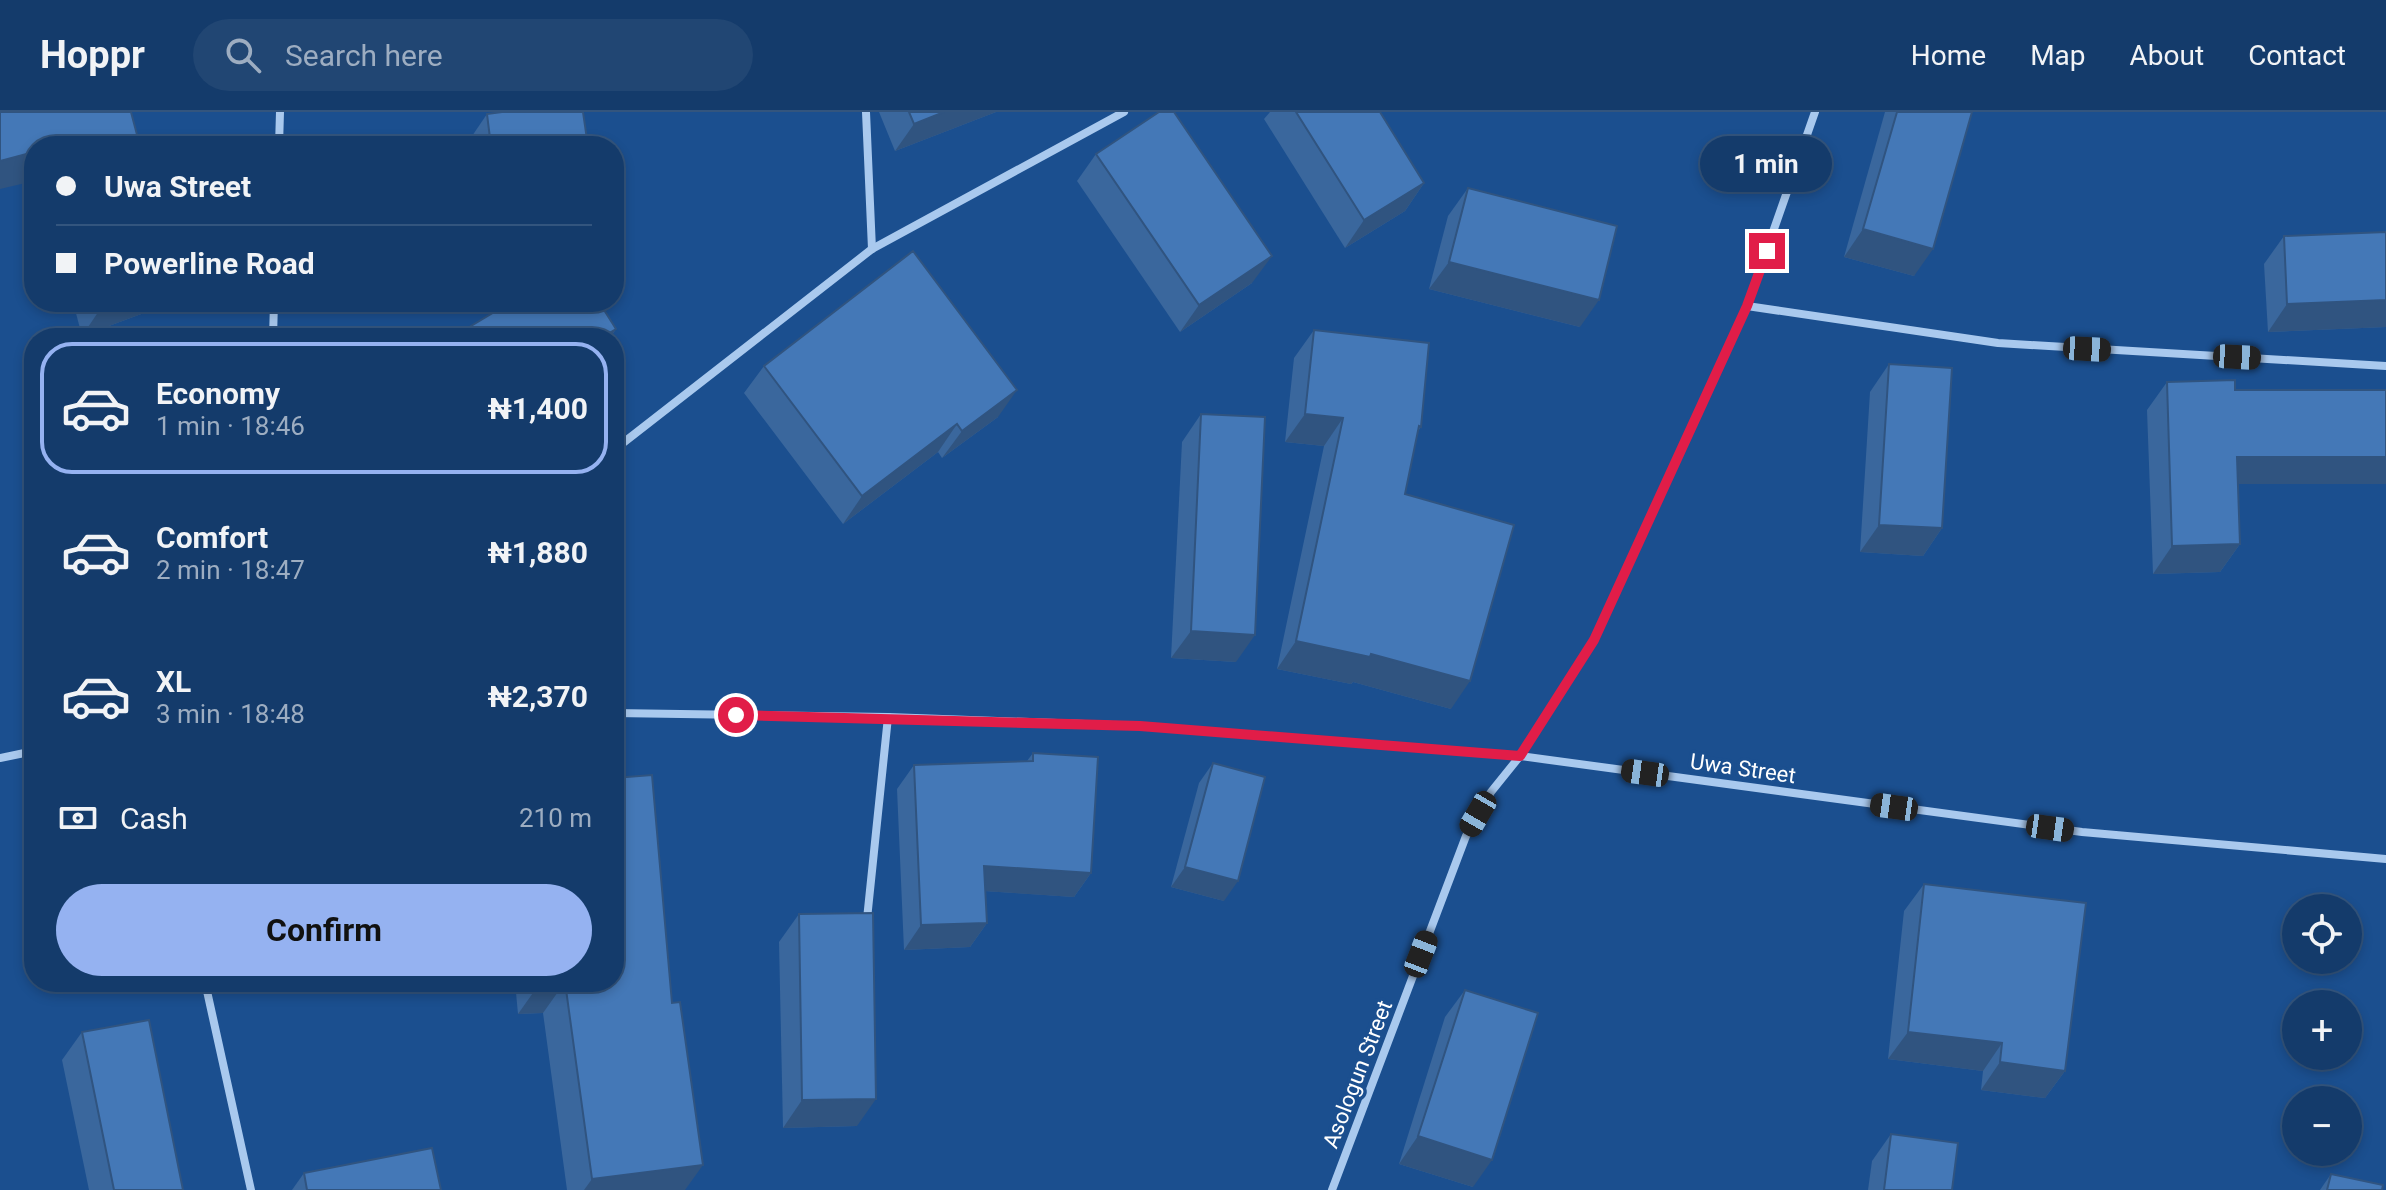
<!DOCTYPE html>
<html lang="en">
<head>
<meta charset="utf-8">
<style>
  body { margin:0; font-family:Roboto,sans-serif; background:#214673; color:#f1f3f6; height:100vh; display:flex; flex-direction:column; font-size:30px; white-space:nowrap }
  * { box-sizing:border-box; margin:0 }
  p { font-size:26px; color:#9dadc1 }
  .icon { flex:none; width:44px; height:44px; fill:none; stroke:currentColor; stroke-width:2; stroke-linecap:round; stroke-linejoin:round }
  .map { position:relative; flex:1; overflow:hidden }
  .sheet { position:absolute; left:24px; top:216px; width:600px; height:664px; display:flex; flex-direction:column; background:#143b6b; border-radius:32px; box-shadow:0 4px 12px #0003,0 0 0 2px #33557e }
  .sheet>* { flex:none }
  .hud { position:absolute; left:24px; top:24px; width:600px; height:176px; border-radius:32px; box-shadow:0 4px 12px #0003,0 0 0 2px #33557e; display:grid; align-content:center; height:176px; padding:0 32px; background:#143b6b }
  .controls { position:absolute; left:2282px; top:782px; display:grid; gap:16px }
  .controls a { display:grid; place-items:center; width:80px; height:80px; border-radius:50%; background:#143b6b; box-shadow:0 4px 12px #0003,0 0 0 2px #33557e; font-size:40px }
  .end { position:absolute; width:36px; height:36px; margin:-18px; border:10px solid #e11d48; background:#fff; box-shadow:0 0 0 4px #fff }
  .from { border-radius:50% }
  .bubble { position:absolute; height:56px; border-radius:28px; background:#143b6b; box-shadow:0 4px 12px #0003,0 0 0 2px #33557e; font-size:26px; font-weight:700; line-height:56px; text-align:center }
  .car { position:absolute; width:24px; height:48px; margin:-24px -12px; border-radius:10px; box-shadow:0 0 6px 2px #0007; background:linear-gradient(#222 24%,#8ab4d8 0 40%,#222 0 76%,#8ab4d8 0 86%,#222 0) }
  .hud b { display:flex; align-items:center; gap:28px; height:76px; font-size:30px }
  .hud b+b { border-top:2px solid #33557e }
  .hud i { width:20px; height:20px; background:#f1f3f6 }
  ul { padding:14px 0 0; list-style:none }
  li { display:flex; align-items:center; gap:24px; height:132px; margin:0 16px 12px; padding:0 16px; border:4px solid transparent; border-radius:32px }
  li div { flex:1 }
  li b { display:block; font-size:30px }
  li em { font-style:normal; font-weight:700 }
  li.current { border-color:#95b2f1 }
  li>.icon { width:72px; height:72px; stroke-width:1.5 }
  .pay { display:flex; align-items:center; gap:20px; height:88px; padding:0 32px; font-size:30px }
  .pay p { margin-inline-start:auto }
  .primary-button { display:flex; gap:16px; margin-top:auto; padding:16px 32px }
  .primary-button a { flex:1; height:92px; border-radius:48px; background:#95b2f1; color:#111; font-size:32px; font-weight:700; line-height:92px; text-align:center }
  header { display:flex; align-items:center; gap:48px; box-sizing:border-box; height:112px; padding:0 40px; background:#143b6b; border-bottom:2px solid #33557e }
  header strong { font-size:38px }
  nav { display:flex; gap:44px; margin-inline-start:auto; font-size:28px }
  .search { width:560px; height:72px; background:#214673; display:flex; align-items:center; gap:20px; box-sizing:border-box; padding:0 28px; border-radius:44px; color:#9dadc1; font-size:30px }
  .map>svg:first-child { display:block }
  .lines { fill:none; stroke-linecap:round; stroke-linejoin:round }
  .street { stroke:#a9c9ee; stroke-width:8 }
  .wall { fill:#3a679d }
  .shaded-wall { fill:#305480 }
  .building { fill:#4478b7; stroke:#305480; stroke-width:2 }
  .route { stroke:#e11d48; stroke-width:10 }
  .labels { text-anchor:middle; stroke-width:7; stroke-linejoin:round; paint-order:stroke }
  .street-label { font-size:22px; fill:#fff; stroke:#1b4f8f }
</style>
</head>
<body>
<header>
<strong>Hoppr</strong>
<div class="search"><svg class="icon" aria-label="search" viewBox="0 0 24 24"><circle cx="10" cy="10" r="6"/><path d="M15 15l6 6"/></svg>Search here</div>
<nav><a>Home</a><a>Map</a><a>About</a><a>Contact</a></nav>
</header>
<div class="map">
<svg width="2386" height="1078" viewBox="0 0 2386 1078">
  <rect width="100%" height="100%" fill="#1b4f8f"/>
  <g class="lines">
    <g class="street">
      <path d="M866 0 872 137"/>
      <path d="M279 34 280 0"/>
      <path d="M1747 194 1998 231 2386 254"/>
      <path d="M273 226 274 190"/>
      <path d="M614 338 872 137 1124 0"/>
      <path d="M614 601 888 605 1140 614 1520 644 2082 720 2386 747"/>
      <path d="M0 646 34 639"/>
      <path d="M867 807 888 605"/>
      <path d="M205 870 251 1078"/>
      <path d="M1332 1078 1466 724 1491 680 1520 644 1594 528 1747 194 1815 0"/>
    </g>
  </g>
  <g class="wall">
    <path d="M879 0H996L895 39Z"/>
    <path d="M1270 0H1380L1424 71 1405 99 1345 136 1264 7Z"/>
    <path d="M1885 0H1972L1914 164 1844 145Z"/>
    <path d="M487 2 588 34H468V30Z"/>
    <path d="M1096 42 1252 171 1180 220 1077 69Z"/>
    <path d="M1468 76 1580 215 1429 177 1448 104Z"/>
    <path d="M2386 120V215L2268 220 2264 152 2284 124Z"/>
    <path d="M73 190H157L152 198 82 224Z"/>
    <path d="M488 190H599L616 217 610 226H451L490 203Z"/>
    <path d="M1314 218 1421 315 1418 319 1405 382 1451 597 1353 570 1351 572 1277 557 1324 334 1285 330 1294 246Z"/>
    <path d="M1889 252 1942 416 1923 444 1860 440 1870 280Z"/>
    <path d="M764 254 998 305 942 346 938 340 843 412 744 281Z"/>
    <path d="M2167 270 2235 278H2386V372H2238L2240 432 2220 460 2153 462 2147 298Z"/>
    <path d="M1201 302 1236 550 1171 546 1182 330Z"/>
    <path d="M1033 641 1091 761 1074 785 985 779 987 811 970 835 904 838 897 677 914 653 1027 649Z"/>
    <path d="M1213 651 1224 789 1171 775 1199 671Z"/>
    <path d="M1924 772 2065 959 2045 986 1981 978 1983 959 1888 947 1904 799Z"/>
    <path d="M799 802 857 1014 783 1016 779 830Z"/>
    <path d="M515 870H614L685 1078H567L543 901 518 902Z"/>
    <path d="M1465 878 1473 1075 1399 1052 1445 905Z"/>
    <path d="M82 920 183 1078H89L62 948Z"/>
    <path d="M1891 1022 1952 1078H1868L1872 1049Z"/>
    <path d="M304 1061 441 1078H292Z"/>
    <path d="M2331 1062 2382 1078H2320Z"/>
  </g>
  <g class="shaded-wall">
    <path d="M944 0H996L895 39 914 12Z"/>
    <path d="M34 40V69L0 77V49Z"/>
    <path d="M1424 71 1405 99 1345 136 1364 108Z"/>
    <path d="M1863 117 1933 137 1914 164 1844 145Z"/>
    <path d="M1272 144 1252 171 1180 220 1199 193Z"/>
    <path d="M1449 150 1599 188 1580 215 1429 177Z"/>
    <path d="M2386 188V215L2268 220 2287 192Z"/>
    <path d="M105 190H157L152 198 82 224Z"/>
    <path d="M616 217 610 226H601Z"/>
    <path d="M1017 278 998 305 942 346 962 319Z"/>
    <path d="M1305 302 1343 306 1324 334 1285 330Z"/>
    <path d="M957 312 938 340 843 412 862 384Z"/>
    <path d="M2237 345H2386V372H2218Z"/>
    <path d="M1879 413 1942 416 1923 444 1860 440Z"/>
    <path d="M2240 432 2220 460 2153 462 2172 434Z"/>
    <path d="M1191 519 1255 523 1236 550 1171 546Z"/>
    <path d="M1296 529 1371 542 1470 569 1451 597 1353 570 1351 572 1277 557Z"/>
    <path d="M984 754 1091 761 1074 785 967 778Z"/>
    <path d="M1185 755 1238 769 1224 789 1171 775Z"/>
    <path d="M987 811 970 835 904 838 921 813Z"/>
    <path d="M565 870 543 901 518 902 540 871Z"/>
    <path d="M1908 920 2002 931 1983 959 1888 947Z"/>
    <path d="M2000 950 2065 959 2045 986 1981 978Z"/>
    <path d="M876 987 857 1014 783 1016 802 988Z"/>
    <path d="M1418 1024 1492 1048 1473 1075 1399 1052Z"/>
    <path d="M703 1053 685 1078H584L592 1067Z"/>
  </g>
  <g class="building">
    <path d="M0 0H131L140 34H34V40L0 49Z"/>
    <path d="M502 0H583L588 34H491L487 2Z"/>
    <path d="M909 0H944L914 12Z"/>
    <path d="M1159 0H1174L1272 144 1199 193 1096 42Z"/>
    <path d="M1296 0H1380L1424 71 1364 108Z"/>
    <path d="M1897 0H1972L1933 137 1863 117Z"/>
    <path d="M1468 76 1617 114 1599 188 1449 150Z"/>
    <path d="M2386 120V188L2287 192 2284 124Z"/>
    <path d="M913 139 1017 278 962 319 957 312 862 384 764 254Z"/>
    <path d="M511 190H599L616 217 601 226H451Z"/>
    <path d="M1314 218 1429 231 1421 315 1419 314 1405 382 1514 413 1470 569 1371 542 1370 545 1296 529 1343 306 1305 302Z"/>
    <path d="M1889 252 1952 256 1942 416 1879 413Z"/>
    <path d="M2235 268V278H2386V345H2237L2240 432 2172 434 2167 270Z"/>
    <path d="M1201 302 1265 305 1255 523 1191 519Z"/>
    <path d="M1033 641 1098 645 1091 761 984 754 987 811 921 813 914 653 1033 649Z"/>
    <path d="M1213 651 1265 665 1238 769 1185 755Z"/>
    <path d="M652 663 672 891 680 890 703 1053 592 1067 565 870H614V666Z"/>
    <path d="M1924 772 2086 791 2065 959 2000 950 2002 931 1908 920Z"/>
    <path d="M873 801 876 987 802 988 799 802Z"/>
    <path d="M1465 878 1538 901 1492 1048 1418 1024Z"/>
    <path d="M149 908 183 1078H114L82 920Z"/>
    <path d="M1891 1022 1958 1031 1952 1078H1884Z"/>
    <path d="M432 1036 441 1078H307L304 1061Z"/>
    <path d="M2331 1062 2383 1073 2382 1078H2327Z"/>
  </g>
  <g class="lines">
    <path class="route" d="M736 603 1140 614 1520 644 1594 528 1747 194 1767 139"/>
  </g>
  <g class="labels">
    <g class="street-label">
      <text transform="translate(1743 656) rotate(8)" y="8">Uwa Street</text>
      <text transform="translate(1357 962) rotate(-69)" y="8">Asologun Street</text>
    </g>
  </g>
</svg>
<div class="controls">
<a><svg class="icon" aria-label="locate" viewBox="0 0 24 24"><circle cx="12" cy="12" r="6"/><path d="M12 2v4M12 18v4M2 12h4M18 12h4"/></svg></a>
<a>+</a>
<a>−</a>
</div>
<i class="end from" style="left:736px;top:603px"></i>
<i class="end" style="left:1767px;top:139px"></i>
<div class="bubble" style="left:1700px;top:24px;width:132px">1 min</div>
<i class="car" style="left:2087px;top:237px;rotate:93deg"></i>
<i class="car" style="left:2237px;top:245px;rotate:93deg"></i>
<i class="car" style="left:1645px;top:661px;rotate:278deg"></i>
<i class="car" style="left:1894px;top:695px;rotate:278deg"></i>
<i class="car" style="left:1478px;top:702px;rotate:210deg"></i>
<i class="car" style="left:2050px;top:716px;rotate:98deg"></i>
<i class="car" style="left:1421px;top:842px;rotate:21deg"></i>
<div class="hud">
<b><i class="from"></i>Uwa Street</b>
<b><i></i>Powerline Road</b>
</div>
<section class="sheet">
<ul>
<li class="current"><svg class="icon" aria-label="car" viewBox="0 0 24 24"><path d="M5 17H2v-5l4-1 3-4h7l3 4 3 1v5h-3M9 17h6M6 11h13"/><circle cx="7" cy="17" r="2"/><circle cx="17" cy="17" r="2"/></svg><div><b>Economy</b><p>1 min · 18:46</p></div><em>₦1,400</em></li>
<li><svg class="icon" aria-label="car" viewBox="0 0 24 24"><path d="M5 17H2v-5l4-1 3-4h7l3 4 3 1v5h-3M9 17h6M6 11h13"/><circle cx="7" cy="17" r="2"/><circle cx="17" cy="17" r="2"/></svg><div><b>Comfort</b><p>2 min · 18:47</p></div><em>₦1,880</em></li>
<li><svg class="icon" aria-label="car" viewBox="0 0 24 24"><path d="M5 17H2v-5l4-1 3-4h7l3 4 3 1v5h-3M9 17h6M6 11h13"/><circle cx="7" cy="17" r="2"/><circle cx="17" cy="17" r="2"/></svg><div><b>XL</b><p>3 min · 18:48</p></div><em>₦2,370</em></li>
</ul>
<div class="pay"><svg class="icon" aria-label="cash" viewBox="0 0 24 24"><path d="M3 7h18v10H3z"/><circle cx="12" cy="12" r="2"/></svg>Cash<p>210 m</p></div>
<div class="primary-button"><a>Confirm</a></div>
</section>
</div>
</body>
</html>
